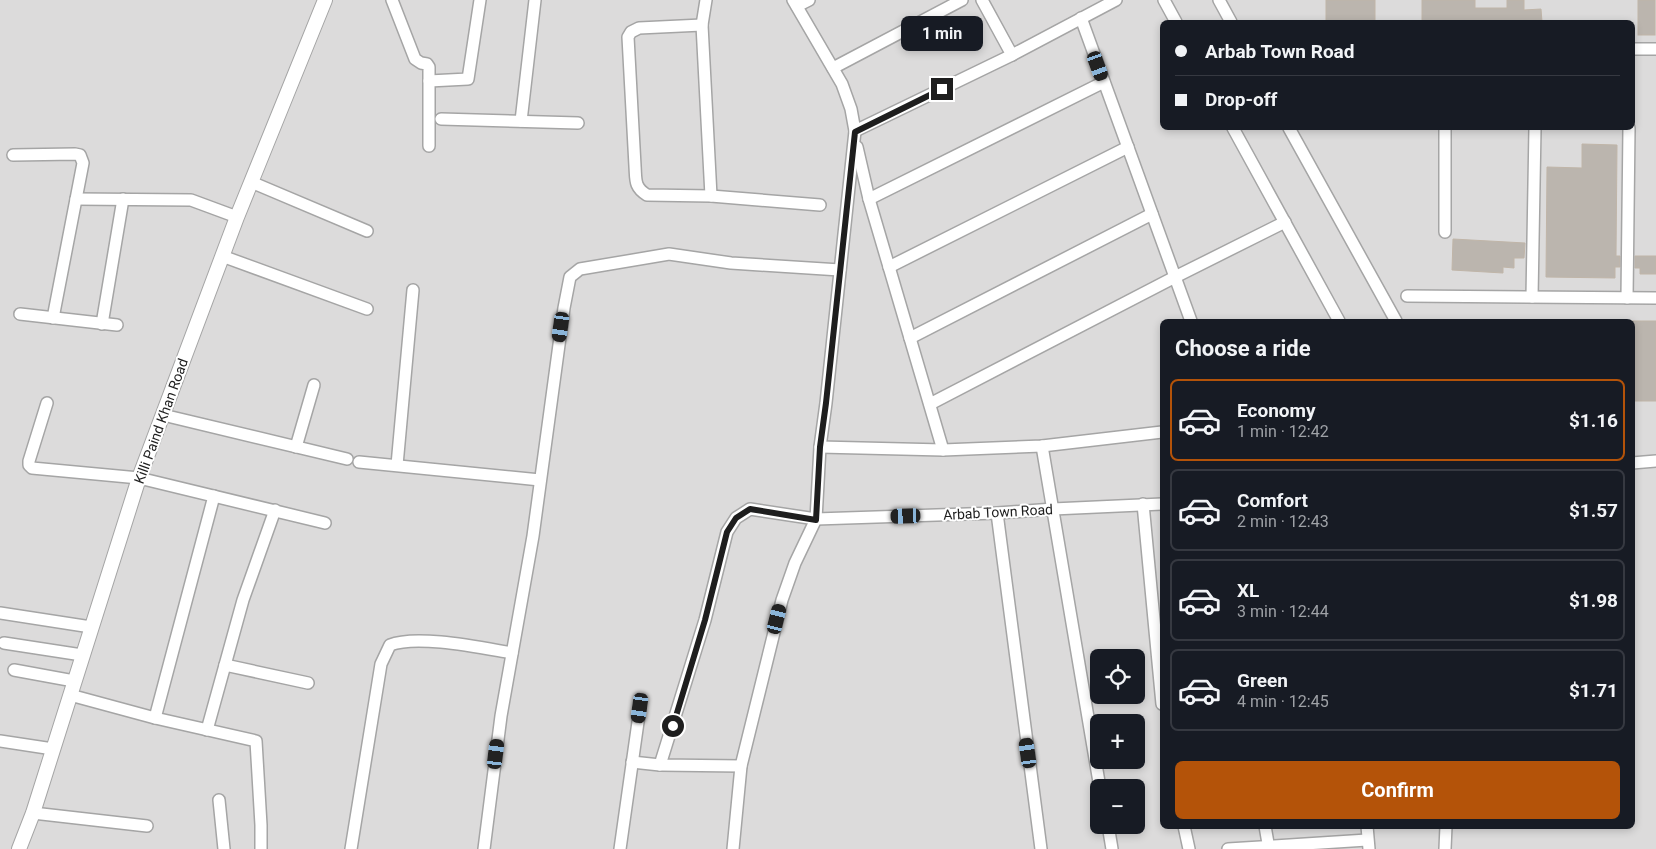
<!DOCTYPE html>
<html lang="en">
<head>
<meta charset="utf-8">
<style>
  body { margin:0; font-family:Roboto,sans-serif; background:#242831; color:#f1f3f6; height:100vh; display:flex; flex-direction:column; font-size:19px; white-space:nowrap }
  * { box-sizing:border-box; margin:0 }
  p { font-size:16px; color:#9ea1a6 }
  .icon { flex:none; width:28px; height:28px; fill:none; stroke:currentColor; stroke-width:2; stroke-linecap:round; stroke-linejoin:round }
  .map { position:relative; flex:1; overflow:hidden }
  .side { position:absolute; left:1160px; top:319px; width:475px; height:510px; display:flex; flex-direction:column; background:#171b24; border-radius:8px; box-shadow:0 2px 8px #0003 }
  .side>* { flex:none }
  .banner { position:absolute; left:1160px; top:20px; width:475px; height:110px; border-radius:8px; box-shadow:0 2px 8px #0003; display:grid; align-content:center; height:110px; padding:0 15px; background:#171b24 }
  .tools { position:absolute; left:1090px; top:649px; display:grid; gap:10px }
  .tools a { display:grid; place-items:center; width:55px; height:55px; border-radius:8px; background:#171b24; box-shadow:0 2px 8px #0003; font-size:25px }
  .end { position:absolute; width:22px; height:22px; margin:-11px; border:6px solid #1e1e1e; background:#fff; box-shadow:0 0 0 2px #fff }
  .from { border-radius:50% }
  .bubble { position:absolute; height:35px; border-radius:8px; background:#171b24; box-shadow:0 2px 8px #0003; font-size:16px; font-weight:700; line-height:35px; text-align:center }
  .car { position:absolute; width:15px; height:30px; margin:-15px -8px; border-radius:6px; box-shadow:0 0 4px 1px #0007; background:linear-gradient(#222 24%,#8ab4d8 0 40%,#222 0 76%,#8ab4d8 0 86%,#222 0) }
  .banner b { display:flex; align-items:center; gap:18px; height:48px; font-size:19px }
  .banner b+b { border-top:1px solid #363941 }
  .banner i { width:12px; height:12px; background:#f1f3f6 }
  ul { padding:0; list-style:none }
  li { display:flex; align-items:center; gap:15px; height:82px; margin:0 10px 8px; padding:0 5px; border:2px solid #363941; border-radius:8px }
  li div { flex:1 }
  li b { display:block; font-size:19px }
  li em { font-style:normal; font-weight:700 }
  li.selected { border-color:#b45309 }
  li>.icon { width:45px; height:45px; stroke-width:1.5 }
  h2 { padding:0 15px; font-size:22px; line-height:60px }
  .action { display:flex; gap:10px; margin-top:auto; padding:10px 15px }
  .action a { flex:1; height:58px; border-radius:8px; background:#b45309; color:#fff; font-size:20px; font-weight:700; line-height:58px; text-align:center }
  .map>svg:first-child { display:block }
  .residential { fill:#dcdbdb; fill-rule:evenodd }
  .building { fill:#bbb5ae; stroke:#c0b5a8 }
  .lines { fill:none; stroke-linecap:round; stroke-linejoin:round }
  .minor-casing { stroke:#a5a5a5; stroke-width:14 }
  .tertiary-casing { stroke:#a5a5a5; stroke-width:16 }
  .minor { stroke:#fff; stroke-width:11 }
  .tertiary { stroke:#fff; stroke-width:14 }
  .route { stroke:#1e1e1e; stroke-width:6 }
  .labels { text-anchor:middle; stroke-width:4; stroke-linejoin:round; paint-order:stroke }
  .street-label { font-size:14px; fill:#1e1e1e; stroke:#fff }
</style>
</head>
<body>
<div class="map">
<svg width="1656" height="849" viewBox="0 0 1656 849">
  <rect width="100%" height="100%" fill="#efede5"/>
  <path class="residential" d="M0 0H1656V849H0ZM1162 22H1632V128H1162ZM1162 321H1632V826H1162ZM1099 658H1136V695H1099ZM1099 722H1136V760H1099ZM1099 788H1136V825H1099Z"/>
  <g class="building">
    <rect x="1326" y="0" width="49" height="22"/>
    <path d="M1422 0H1475V8H1507V0H1524V10L1541 9 1542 22H1422Z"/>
    <rect x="1638" y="0" width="17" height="35"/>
    <path d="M1582 144 1617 145 1616 256H1620V267H1615V278L1546 277 1547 167 1582 168Z"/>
    <path d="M1453 239 1525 243 1524 258H1514V268L1503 267V273L1452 270Z"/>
    <path d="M1635 256H1656V274H1640V268H1635Z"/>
    <rect x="1632" y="321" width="24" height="80"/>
  </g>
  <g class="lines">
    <defs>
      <g id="minor">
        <path d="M392 0 415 59 421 63 427 64 429 67V146"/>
        <path d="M706 0 702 25 711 196"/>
        <path d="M982 0 1012 55"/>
        <path d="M1164 0 1176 22"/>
        <path d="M1219 0 1231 22"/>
        <path d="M797 6 809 0"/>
        <path d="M1081 18 1191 321"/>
        <path d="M702 25 639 28 631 32 628 37 635 166C636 180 634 187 647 195L711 196 820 205"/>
        <path d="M1632 49H1656"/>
        <path d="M833 68 962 0"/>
        <path d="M429 81 468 79 480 0"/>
        <path d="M441 119 578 123"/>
        <path d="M521 121 535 0"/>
        <path d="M1233 128 1339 321"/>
        <path d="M1289 128 1396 321"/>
        <path d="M1445 128V232"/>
        <path d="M855 131 1012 55 1116 0"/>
        <path d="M857 147 869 199 943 450"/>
        <path d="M13 155 75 154 80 155 83 163 53 318"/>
        <path d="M251 182 367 231"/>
        <path d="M76 199 191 200 237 217"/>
        <path d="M869 199 1104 82"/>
        <path d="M222 256 367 309"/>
        <path d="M889 267 1128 147"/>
        <path d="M1407 296 1656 298"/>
        <path d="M1532 297 1535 128"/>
        <path d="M1627 298 1629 128"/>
        <path d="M20 314 117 325"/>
        <path d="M102 324 123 199"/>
        <path d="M910 338 1152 214"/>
        <path d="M47 403 29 461V465L32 468 139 478 325 523"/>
        <path d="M930 404 1175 277 1285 222"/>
        <path d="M163 415 347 459"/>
        <path d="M1042 446 1100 788"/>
        <path d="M296 447 314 385"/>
        <path d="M820 447 943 450 1042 446 1162 432"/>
        <path d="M359 462 540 480"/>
        <path d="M1632 463 1656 461"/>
        <path d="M397 465 413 290"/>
        <path d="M1143 504 1162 704"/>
        <path d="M997 513 1041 849"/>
        <path d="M0 613 91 627"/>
        <path d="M4 643 82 655"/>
        <path d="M225 665 308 683"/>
        <path d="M14 670 74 681"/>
        <path d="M70 695 155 718 256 741 261 825V849"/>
        <path d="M155 718 214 496"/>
        <path d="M207 730 243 600 275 510"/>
        <path d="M0 741 53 749"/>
        <path d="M632 762 660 765 741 766"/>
        <path d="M660 765 705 620 727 532 736 518 750 509 816 519 997 513 1053 509 1162 504"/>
        <path d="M219 800 224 849"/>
        <path d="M33 813 147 826"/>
        <path d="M1108 825 1112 849"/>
        <path d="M1184 826 1189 849"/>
        <path d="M1265 826 1269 849"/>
        <path d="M1367 826 1369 849"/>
        <path d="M351 849 381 664 390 645C417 634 482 648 512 653"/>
        <path d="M484 849 501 716 533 536 564 308 570 277 580 269 669 254 731 263 840 270"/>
        <path d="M620 849 640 708"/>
        <path d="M733 849 741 766 782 600 795 563 816 519 820 447 826 403 855 131 851 109 842 84 793 0"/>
        <path d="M1228 849 1367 840"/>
        <path d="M1445 849 1446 826"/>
      </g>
      <path id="tertiary" d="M19 849 33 813 139 478 237 217 325 0"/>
    </defs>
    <use href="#minor" class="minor-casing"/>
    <use href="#tertiary" class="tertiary-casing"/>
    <use href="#minor" class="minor"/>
    <use href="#tertiary" class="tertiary"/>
  </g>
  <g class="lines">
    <path class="route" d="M673 726 705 620 727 532 736 518 750 509 816 520 820 447 826 403 855 132 942 89"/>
  </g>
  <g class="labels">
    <g class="street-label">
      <text transform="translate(161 421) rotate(-70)" y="5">Killi Paind Khan Road</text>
      <text transform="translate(998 512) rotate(-3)" y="5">Arbab Town Road</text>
    </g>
  </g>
</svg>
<div class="tools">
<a><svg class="icon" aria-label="locate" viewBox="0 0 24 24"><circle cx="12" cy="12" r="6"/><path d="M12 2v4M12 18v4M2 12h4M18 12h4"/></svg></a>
<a>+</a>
<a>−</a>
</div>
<i class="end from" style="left:673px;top:726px"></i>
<i class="end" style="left:942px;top:89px"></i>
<div class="bubble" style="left:901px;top:16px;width:82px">1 min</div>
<i class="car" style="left:1098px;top:66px;rotate:160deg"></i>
<i class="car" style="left:561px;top:327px;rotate:188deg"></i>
<i class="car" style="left:906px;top:516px;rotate:268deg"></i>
<i class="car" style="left:777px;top:619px;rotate:14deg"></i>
<i class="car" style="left:640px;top:708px;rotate:188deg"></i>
<i class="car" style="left:1028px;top:753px;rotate:352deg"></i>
<i class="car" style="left:496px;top:754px;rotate:7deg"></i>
<div class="banner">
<b><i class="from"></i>Arbab Town Road</b>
<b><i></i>Drop-off</b>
</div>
<section class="side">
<h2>Choose a ride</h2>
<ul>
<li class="selected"><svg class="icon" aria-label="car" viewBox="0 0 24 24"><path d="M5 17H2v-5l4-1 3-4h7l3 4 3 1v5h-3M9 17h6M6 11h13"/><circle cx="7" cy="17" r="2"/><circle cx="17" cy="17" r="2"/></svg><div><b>Economy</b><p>1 min · 12:42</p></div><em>$1.16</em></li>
<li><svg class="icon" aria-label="car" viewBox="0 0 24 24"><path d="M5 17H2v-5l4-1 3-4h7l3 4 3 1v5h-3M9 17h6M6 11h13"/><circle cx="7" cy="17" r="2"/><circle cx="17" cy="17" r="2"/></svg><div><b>Comfort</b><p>2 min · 12:43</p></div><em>$1.57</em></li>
<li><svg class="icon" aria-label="car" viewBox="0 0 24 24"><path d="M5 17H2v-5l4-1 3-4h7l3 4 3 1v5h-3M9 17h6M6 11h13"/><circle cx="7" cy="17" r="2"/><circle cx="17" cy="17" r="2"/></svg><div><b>XL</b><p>3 min · 12:44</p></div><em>$1.98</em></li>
<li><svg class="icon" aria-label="car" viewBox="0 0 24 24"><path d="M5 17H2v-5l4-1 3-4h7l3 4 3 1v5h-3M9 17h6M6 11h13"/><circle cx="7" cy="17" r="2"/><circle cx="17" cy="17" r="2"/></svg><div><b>Green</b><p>4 min · 12:45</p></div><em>$1.71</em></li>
</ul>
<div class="action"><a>Confirm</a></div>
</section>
</div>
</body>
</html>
